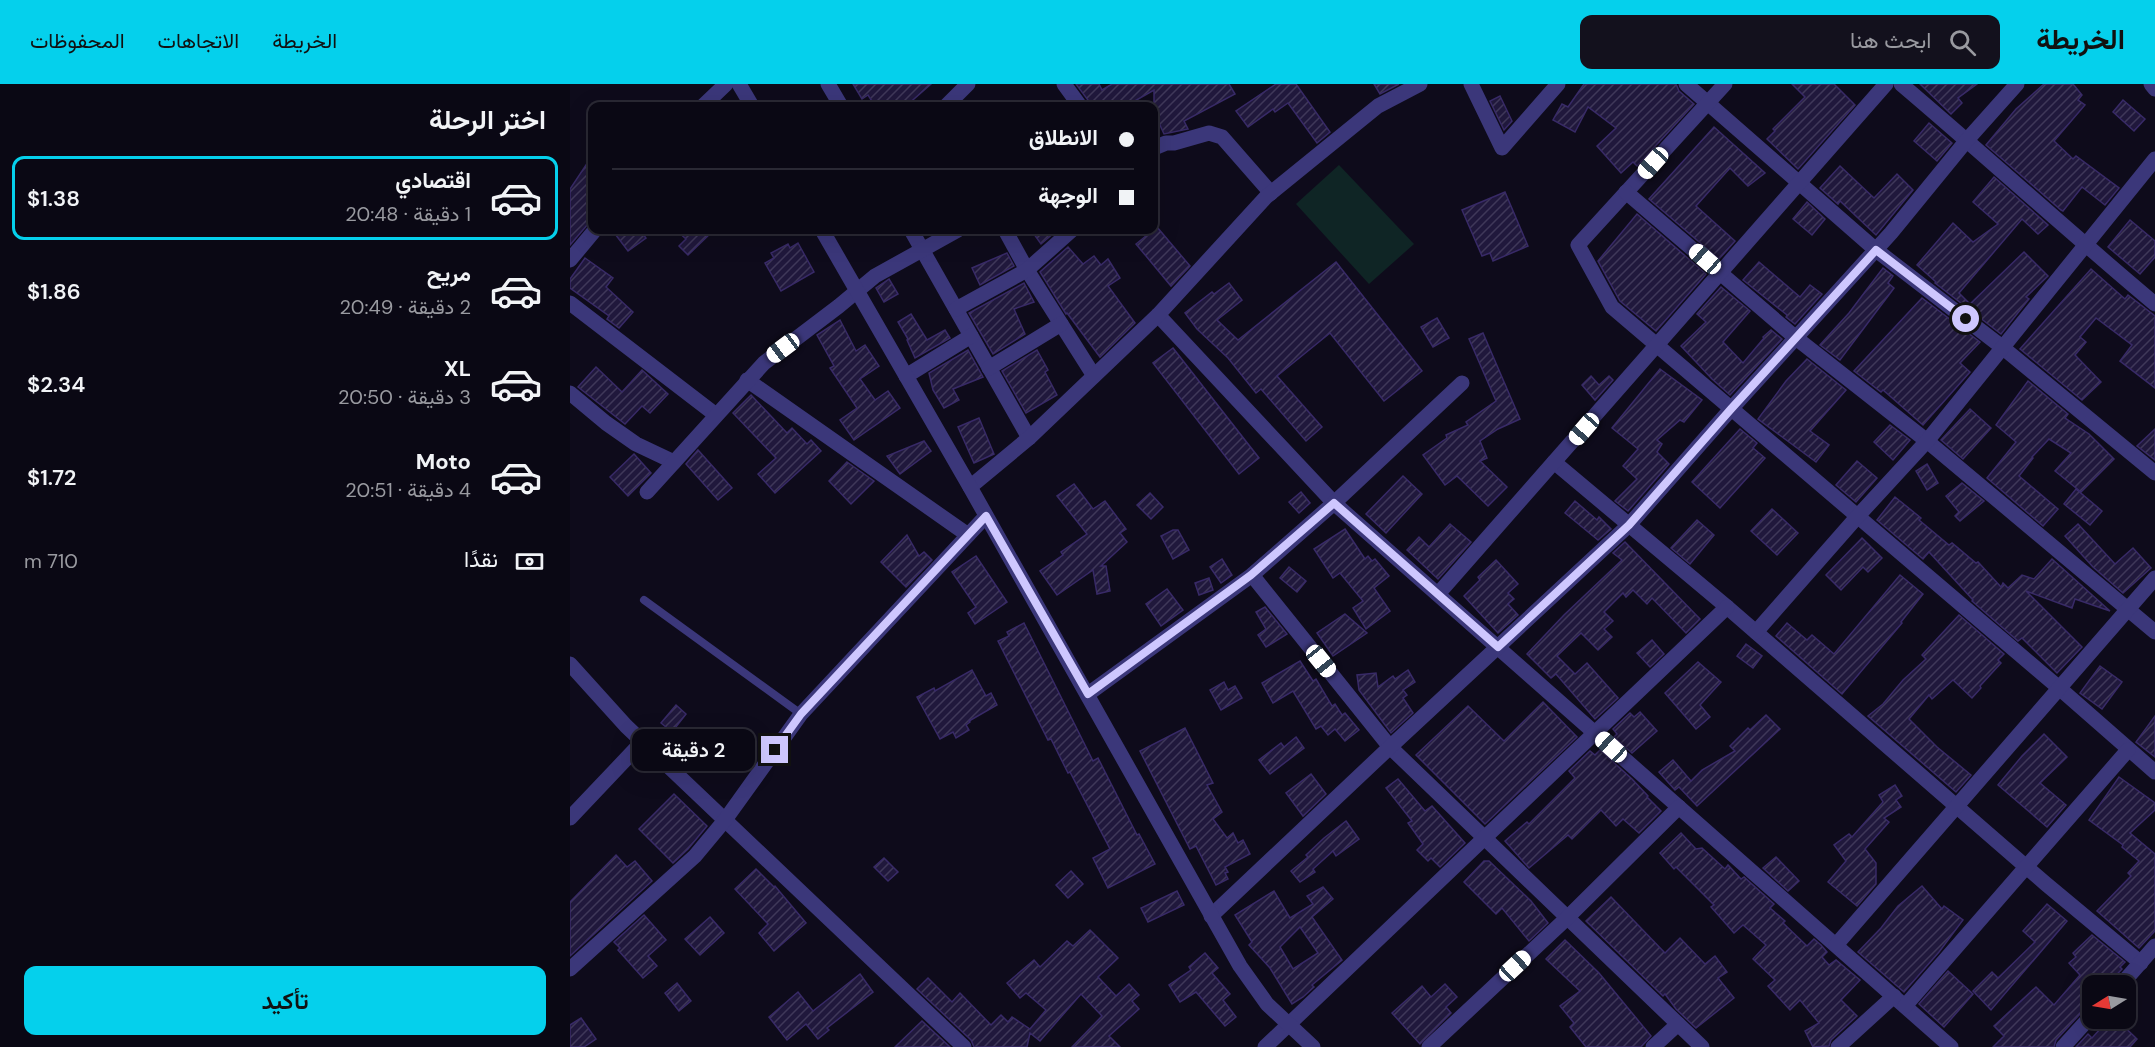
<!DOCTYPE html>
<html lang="ar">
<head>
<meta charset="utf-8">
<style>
  body { margin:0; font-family:"DM Sans",Vazirmatn,sans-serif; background:#13111d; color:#f1f3f6; direction:rtl; height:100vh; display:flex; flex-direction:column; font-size:22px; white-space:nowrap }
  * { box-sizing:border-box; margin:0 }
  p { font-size:20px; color:#999aa0 }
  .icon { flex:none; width:33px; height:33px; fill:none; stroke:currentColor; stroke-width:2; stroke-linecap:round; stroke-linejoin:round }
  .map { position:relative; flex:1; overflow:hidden; direction:ltr }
  .panel { display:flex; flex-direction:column; background:#0a0814; width:570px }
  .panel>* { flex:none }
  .guide { position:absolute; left:18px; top:18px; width:570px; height:132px; border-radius:12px; box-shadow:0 6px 24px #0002,0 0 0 2px #2a2934; direction:rtl; display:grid; align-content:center; height:132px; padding:0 24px; background:#0a0814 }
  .needle { width:39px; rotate:259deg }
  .fabs { position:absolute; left:1512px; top:891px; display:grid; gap:12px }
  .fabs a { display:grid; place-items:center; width:54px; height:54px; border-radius:12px; background:#0a0814; box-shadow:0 6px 24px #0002,0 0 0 2px #2a2934; font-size:30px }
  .end { position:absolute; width:27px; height:27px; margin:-14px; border:8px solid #cec7fe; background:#111; box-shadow:0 0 0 3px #111 }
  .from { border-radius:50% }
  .bubble { position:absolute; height:42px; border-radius:12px; background:#0a0814; box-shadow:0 6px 24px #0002,0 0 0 2px #2a2934; font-size:20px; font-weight:600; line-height:42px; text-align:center; direction:rtl }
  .car { position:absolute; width:18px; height:36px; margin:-18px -9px; border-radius:8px; box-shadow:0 0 4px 2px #0007; background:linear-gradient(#fff 24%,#345 0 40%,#fff 0 76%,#345 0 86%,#fff 0) }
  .guide b { display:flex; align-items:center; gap:21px; height:57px; font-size:22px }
  .guide b+b { border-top:2px solid #2a2934 }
  .guide i { width:15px; height:15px; background:#f1f3f6 }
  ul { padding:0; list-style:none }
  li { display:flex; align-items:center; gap:18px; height:84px; margin:0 12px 9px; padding:0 12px; border:3px solid transparent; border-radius:12px }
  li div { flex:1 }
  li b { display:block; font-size:22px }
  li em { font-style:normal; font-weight:600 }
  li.active { border-color:#05d0ec }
  li>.icon { width:54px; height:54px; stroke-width:1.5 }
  h2 { padding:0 24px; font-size:27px; line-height:72px }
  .pay { display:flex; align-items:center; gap:15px; height:66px; padding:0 24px; font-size:22px }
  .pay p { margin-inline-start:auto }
  .cta { display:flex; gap:12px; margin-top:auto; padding:12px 24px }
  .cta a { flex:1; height:69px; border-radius:12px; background:#05d0ec; color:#111; font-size:24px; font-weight:600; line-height:69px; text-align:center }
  header { display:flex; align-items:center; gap:36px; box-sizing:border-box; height:84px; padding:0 30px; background:#05d0ec; color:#111 }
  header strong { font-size:28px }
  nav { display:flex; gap:33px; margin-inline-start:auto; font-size:21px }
  .search { width:420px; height:54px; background:#13111d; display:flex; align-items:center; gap:15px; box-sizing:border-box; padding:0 21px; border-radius:12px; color:#999aa0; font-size:22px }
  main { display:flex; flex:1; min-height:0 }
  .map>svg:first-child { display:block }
  .pitch { fill:#0f2525 }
  .building { fill:url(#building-hatch); stroke:#382a67; stroke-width:1.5; fill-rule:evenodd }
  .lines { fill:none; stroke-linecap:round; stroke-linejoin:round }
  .service { stroke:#3b377a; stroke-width:8 }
  .minor { stroke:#3b377a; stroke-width:15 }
  .tertiary { stroke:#3b377a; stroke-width:15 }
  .route { stroke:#cec7fe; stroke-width:8 }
</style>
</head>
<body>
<header>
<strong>الخريطة</strong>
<div class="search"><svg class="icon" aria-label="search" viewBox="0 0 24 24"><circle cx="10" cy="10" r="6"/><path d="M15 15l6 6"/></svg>ابحث هنا</div>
<nav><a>الخريطة</a><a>الاتجاهات</a><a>المحفوظات</a></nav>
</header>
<main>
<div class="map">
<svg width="1585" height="963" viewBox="0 0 1585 963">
  <defs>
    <pattern id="building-hatch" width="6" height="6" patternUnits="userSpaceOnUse" patternTransform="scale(1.5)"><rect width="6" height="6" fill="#20183c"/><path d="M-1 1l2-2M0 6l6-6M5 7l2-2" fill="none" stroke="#3f3859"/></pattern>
  </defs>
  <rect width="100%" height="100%" fill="#0e0b1b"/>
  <path class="pitch" d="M769 81 844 160 799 200 726 120Z"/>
  <g class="building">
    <path d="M283 0H361L336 22H305L298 11 292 15Z"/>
    <path d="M506 0H529L532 6 542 0H659L665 10 614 37 618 45 594 50 584 28V6L556 22H520L518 16Z"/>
    <path d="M706 0H726L760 48 747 59 718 19 705 28 703 25 678 43 666 27Z"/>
    <path d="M804 0H829L810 10Z"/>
    <path d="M1014 0H1106L1109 7 1124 20 1067 82 1063 78 1051 89 1027 62 1046 44 1018 23 1005 48 983 36 992 20 998 23Z"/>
    <path d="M1222 0H1264L1285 21 1228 85 1197 55 1205 47 1203 45 1235 13Z"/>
    <path d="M1350 0H1407L1388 14 1392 19 1381 30Z"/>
    <path d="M1474 0H1503L1512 11 1508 16 1515 21 1484 57 1503 75 1506 72 1549 104 1535 121 1512 103 1493 127 1491 126 1416 61 1446 25Z"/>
    <path d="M930 12 942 37 934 46 920 17Z"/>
    <path d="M1553 16 1575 35 1564 47 1543 28Z"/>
    <path d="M1359 39 1382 59 1367 77 1344 57Z"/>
    <path d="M1144 43 1195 89 1178 102 1160 84 1126 122 1165 157 1149 175 1079 115Z"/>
    <path d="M22 72V137L18 140 0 161V105Z"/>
    <path d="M1270 82 1304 114 1327 90 1343 106 1306 151 1270 117 1268 120 1250 104Z"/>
    <path d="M1424 93 1478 141 1468 150 1452 135 1389 209 1400 220 1454 168 1478 192 1456 213 1459 215 1431 250 1365 199 1366 198 1347 181 1383 139 1403 158 1428 140 1403 118Z"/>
    <path d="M935 108 958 162 923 177 920 169 912 172 892 126Z"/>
    <path d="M1237 118 1255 135 1242 151 1223 135Z"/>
    <path d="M1067 130 1136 190 1086 247 1050 217 1028 177Z"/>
    <path d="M1560 136 1585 157V173L1570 190 1538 163Z"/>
    <path d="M587 143 620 182 601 202 566 160Z"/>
    <path d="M42 146H70L76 154 58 167Z"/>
    <path d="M106 146H144L118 171 109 162 116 155Z"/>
    <path d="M461 146H482L485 148 471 160Z"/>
    <path d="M228 159 244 188 211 207 195 179 204 174 201 169 218 160 220 164Z"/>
    <path d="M498 163 513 180 524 172 531 181 538 175 550 194 538 202 565 239 530 273 497 229 496 230 470 188Z"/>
    <path d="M437 169 444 182 410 201 402 184Z"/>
    <path d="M15 174 43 194 36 203 63 228 49 244 37 235 39 232 0 204V195Z"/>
    <path d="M766 178 852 287 814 317 760 249 707 292 752 343 736 357 691 305 686 309 658 274 627 245 615 229 642 208 644 210 659 199 672 216 647 236 668 256Z"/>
    <path d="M1189 178 1230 213 1240 201 1252 210 1225 240 1216 233 1217 231 1173 196Z"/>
    <path d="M1313 184 1323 192 1318 199 1324 204 1270 276 1250 261 1279 229Z"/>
    <path d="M1521 185 1555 215 1558 211 1585 232V304L1550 277 1562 261 1526 234 1510 253 1516 258 1505 271 1531 298 1512 316 1450 265Z"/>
    <path d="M319 195 328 210 314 218 306 204Z"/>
    <path d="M454 199 464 218 444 225 455 250 423 270 399 229Z"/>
    <path d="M1151 203 1180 227 1153 258 1173 279 1194 254 1193 253 1201 246 1212 255 1160 311 1142 295 1111 262 1136 238 1127 230Z"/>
    <path d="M1352 214 1410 258 1390 279 1400 288 1353 341 1313 306 1311 308 1284 287Z"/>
    <path d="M341 230 357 256 375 246 380 254 345 274 337 256 338 255 328 238Z"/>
    <path d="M867 234 879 254 863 263 851 243Z"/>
    <path d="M270 236 286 267 295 261 309 282 290 295 305 316 318 307 330 324 284 356 270 336 287 324 260 284 264 282 247 251Z"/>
    <path d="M913 249 950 335 928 345 910 357 917 374 910 377 937 403 918 422 887 392 875 401 853 371 877 354 876 351 898 341 896 338 926 317 899 255Z"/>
    <path d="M603 264 689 374 669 390 583 279Z"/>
    <path d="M398 266 413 293 383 305 389 316 374 324 363 306 359 289Z"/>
    <path d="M467 266 478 286 475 288 487 311 456 329 432 287Z"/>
    <path d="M1237 275 1276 306 1240 347 1259 361 1246 378 1188 335 1216 297Z"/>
    <path d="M26 283 52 308 72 286 98 310 80 329 72 322 55 340 8 303Z"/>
    <path d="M1090 285 1132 316 1114 338 1110 336 1087 356 1092 360 1087 368 1099 380 1058 427 1045 417 1067 395 1053 382 1068 365 1042 344Z"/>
    <path d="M1021 292 1029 301 1039 292 1043 296 1025 316 1012 301Z"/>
    <path d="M1458 297 1498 330 1495 334 1519 350 1544 375 1511 408 1485 387 1501 369 1479 355 1462 373 1463 374 1449 392 1488 425 1473 442 1417 394 1446 358 1426 341Z"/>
    <path d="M181 311 217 349 222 344 237 360 241 356 251 367 205 409 188 390 206 374 163 329Z"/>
    <path d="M1400 325 1421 344 1393 375 1371 356Z"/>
    <path d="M409 334 424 370 404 379 388 343Z"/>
    <path d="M1320 341 1340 356 1323 376 1304 358Z"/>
    <path d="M1170 345 1187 359 1183 364 1195 374 1150 424 1122 398Z"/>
    <path d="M1585 345V376L1567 362Z"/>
    <path d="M354 357 361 367 330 390 317 372Z"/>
    <path d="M128 366 162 404 148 416 116 380Z"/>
    <path d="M64 370 81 389 58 412 40 393Z"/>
    <path d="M1287 377 1307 394 1286 418 1266 401Z"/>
    <path d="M277 378 304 397 281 420 259 397Z"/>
    <path d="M1357 380 1368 399 1357 406 1346 387Z"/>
    <path d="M833 392 852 410 816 449 796 430Z"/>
    <path d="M1392 399 1414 417 1390 437 1385 432 1389 428 1376 412Z"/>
    <path d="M504 400 523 425 535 417 556 445 550 449 557 458 531 482H536L540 507 527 510 523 486 487 511 470 487 493 471 491 468 517 450 487 412Z"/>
    <path d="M1506 405 1532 427 1520 441 1494 420Z"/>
    <path d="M731 408 740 419 729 429 719 418Z"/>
    <path d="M580 409 593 423 581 435 567 421Z"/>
    <path d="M1325 413 1351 434 1349 436 1379 461 1382 459 1406 479 1408 478 1431 503 1433 499 1438 504 1452 491 1464 495 1482 475 1540 527 1505 515 1502 524 1456 507 1512 563 1487 589 1452 554 1448 557 1402 517 1403 516 1359 468 1353 475 1307 436Z"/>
    <path d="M1005 417 1027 436 1029 433 1041 445 1028 456 995 429Z"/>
    <path d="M1202 425 1228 449 1207 471 1181 447Z"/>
    <path d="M1127 436 1144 451 1120 480 1101 464Z"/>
    <path d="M880 440 901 458 868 495 837 466 849 453 859 463Z"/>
    <path d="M1508 440 1545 480 1563 464 1581 484 1553 509 1523 483 1495 452Z"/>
    <path d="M775 445 795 475 798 472 802 477 805 475 819 492 804 504 820 527 796 545 783 524 793 517 770 489 763 494 744 465Z"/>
    <path d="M603 446H608L619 466 603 475 591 452Z"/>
    <path d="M337 451 349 472 354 468 362 476 336 503 311 478Z"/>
    <path d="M1292 454 1312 474 1298 488 1293 483 1271 506 1256 491Z"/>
    <path d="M1055 458 1130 535 1116 549 1082 514 1077 520 1063 506 1056 513 1053 509 1034 528 1043 537 1034 545 1042 553 1028 566 1011 549 987 572 1005 590 1017 579 1048 614 1025 635 986 590 981 594 957 570 994 531 1052 476 1043 469Z"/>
    <path d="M406 472 437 518 405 540 398 529 406 523 382 488Z"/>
    <path d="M652 475 662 491 651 499 640 483Z"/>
    <path d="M926 476 948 500 938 509 944 515 938 520 948 531 928 549 894 512 910 496 908 493Z"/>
    <path d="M719 483 736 497 727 508 710 494Z"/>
    <path d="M1330 491 1353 510 1331 538 1332 539 1272 610 1206 552 1217 539 1237 556 1242 551 1264 570Z"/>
    <path d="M639 494 643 506 629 511 625 499Z"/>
    <path d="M597 505 613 526 591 542 576 520Z"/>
    <path d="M695 523 717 550 696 563 688 551 696 545 686 528Z"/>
    <path d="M775 530 797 549 763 572 747 549Z"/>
    <path d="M1389 531 1434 570 1428 576 1431 579 1410 602 1411 604 1402 614 1383 596 1362 615 1359 611 1339 635 1367 663 1401 691 1386 708 1298 632 1313 620 1333 596 1356 575 1352 571Z"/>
    <path d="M454 539 523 677 528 674 567 751 569 750 585 780 538 804 523 774 540 765 500 688 498 689 481 655 478 656 428 557 439 552 437 548Z"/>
    <path d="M1082 556 1094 570 1080 583 1067 569Z"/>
    <path d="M1176 560 1192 572 1183 584 1167 572Z"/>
    <path d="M730 577 743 597 746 595 762 622 765 620 772 631 775 629 789 646 775 657 765 645 758 651 751 642 746 645 723 607 703 619 692 599Z"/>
    <path d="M1128 578 1151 598 1130 621 1140 633 1126 645 1095 609Z"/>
    <path d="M1530 582 1552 598 1532 625 1510 609Z"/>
    <path d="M402 586 416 612 421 609 427 621 399 637 400 638 396 641 399 646 386 654 383 648 370 655 347 613 364 604 365 607Z"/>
    <path d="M838 586 845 598 833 606 837 611 833 614 843 629 821 649 789 606 787 591 806 589 808 603 823 592 825 595Z"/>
    <path d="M654 598 658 606 665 602 672 614 651 626 640 606Z"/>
    <path d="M973 618 1007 653 915 740 846 671 898 622 934 657Z"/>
    <path d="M106 621 116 630 102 648 91 639Z"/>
    <path d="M1070 628 1087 647 1062 669 1044 653 1047 650 1043 645 1060 629 1064 633Z"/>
    <path d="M1196 631 1210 645 1127 722 1109 703 1105 706 1089 688 1103 676 1121 697 1132 686 1165 667 1160 662 1178 644 1180 646Z"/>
    <path d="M1585 632V673L1566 658Z"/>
    <path d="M615 644 643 699 637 701 652 728 643 735 657 754 663 749 668 759 673 756 680 770 655 783 658 788 655 789 658 795 646 801 626 762 620 765 570 667Z"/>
    <path d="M1474 650 1497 673 1470 699 1496 721 1477 743 1428 701 1452 672Z"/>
    <path d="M726 653 734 664 700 690 689 676 711 659 714 663Z"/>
    <path d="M1030 666 1062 695 1078 712 1077 713 1091 727 1069 749 1053 735 1046 742 1031 726 1002 755 998 751 959 784 935 757 957 738 959 740 1005 694 999 687 1020 667 1025 671Z"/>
    <path d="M741 690 756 710 733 732 716 709Z"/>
    <path d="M1549 693 1585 719V726L1560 749 1585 770V847L1569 864 1527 827 1561 792 1558 789 1569 777 1552 763 1553 761 1519 736Z"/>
    <path d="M828 695 855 727 862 722 895 759 870 783 861 774 858 777 847 766 853 760 838 739 842 737 816 704Z"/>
    <path d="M1325 701 1332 712 1326 716 1331 723 1314 734 1319 738 1295 765 1306 779V800L1287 822 1258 798 1276 777 1264 761 1279 750 1282 753 1313 718 1309 711Z"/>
    <path d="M104 710 137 742 118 765 103 779 69 745Z"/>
    <path d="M776 737 789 755 766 772 763 767 743 785 745 788 730 798 721 787 738 773 736 771 754 754Z"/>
    <path d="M1111 749 1126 765 1132 764 1155 785 1158 781 1171 795 1174 793 1204 820 1200 824 1215 837 1213 839 1237 862 1244 855 1251 861 1257 868 1252 873 1259 881 1266 876 1290 896 1271 916 1287 932 1261 956 1259 962 1243 963 1235 947 1249 939 1230 916 1220 926 1198 902 1205 896 1183 875 1196 861 1173 841 1164 849 1141 823 1144 821 1106 783 1104 785 1090 769Z"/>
    <path d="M46 771 57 783 65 777 82 797 0 872V818Z"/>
    <path d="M1206 773 1229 797 1218 807 1193 784Z"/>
    <path d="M314 774 328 788 318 797 304 783Z"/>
    <path d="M914 777H919L961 817 978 839 959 857 932 824 926 830 894 798Z"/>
    <path d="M186 785 204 803 205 802 236 839 204 867 189 849 198 840 165 805Z"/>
    <path d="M501 787 513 800 498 814 486 801Z"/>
    <path d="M1352 802 1372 825 1374 822 1393 836 1369 868 1334 908 1288 868 1311 844 1328 822Z"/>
    <path d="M753 803 763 815 742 833 772 876 742 901 744 903 733 913 722 920 700 884 679 861 682 858 665 831 704 807 720 834 743 820 737 812ZM730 843 748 869 723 885 710 863Z"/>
    <path d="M607 807 614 821 578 838 571 824Z"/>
    <path d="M1041 813 1095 869 1110 854 1135 880 1145 872 1157 888 1148 894 1164 914 1126 944 1106 925 1095 910 1093 912 1016 837Z"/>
    <path d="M1477 820 1497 837 1421 926 1403 907 1422 888 1428 894 1465 858 1453 847Z"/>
    <path d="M74 831 96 856 78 872 87 882 73 894 48 866 50 864 44 858Z"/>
    <path d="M140 833 154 849 130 871 115 855Z"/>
    <path d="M520 846 548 874 528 893 546 912 559 900 569 911 562 917 569 925 539 952 550 963H502L532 932 511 910 470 957 460 949 457 963H404L401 956 347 905 358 894 382 918 390 909 421 941 431 931 438 938 442 933 460 945 476 926 456 909 450 914 437 899 464 876 470 883 497 857 503 862Z"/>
    <path d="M1522 851 1555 878 1550 883 1552 885 1536 902H1522V917L1486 956 1484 963H1423L1434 952 1424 942 1466 903 1484 921 1510 891 1499 879 1506 873 1503 869Z"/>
    <path d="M995 856 1029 889 1081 952 1071 963H1016L1000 943 1004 939 990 922 1010 907 976 875Z"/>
    <path d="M635 869 648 884 642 889 660 910 653 916 666 933 655 942 626 908 610 918 599 901 621 886 619 883Z"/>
    <path d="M1378 887 1403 910 1374 943 1349 920Z"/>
    <path d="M290 890 303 908 257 944 259 946 248 955 236 940 217 956 199 933 228 908 243 927Z"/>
    <path d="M107 899 121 917 109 927 95 909Z"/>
    <path d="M875 900 887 913 876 923 881 929 850 960 822 929 852 902 861 913Z"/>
    <path d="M11 934 26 955 14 963H0V941Z"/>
    <path d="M1540 934H1545L1567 955 1560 963H1506L1518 950 1522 954Z"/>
    <path d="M352 937 380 963H325Z"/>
  </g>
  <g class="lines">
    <path class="service" d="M74 516 231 630"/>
    <g class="minor">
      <path d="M258 0 271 22"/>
      <path d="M494 0 510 22"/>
      <path d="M901 0 932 64 988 0"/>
      <path d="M1116 0 1306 166 1432 263 1585 389"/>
      <path d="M1155 0 1008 161 1042 223 1488 603 1585 688"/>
      <path d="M1331 0C1416 72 1499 148 1585 220"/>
      <path d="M1581 0 1585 5"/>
      <path d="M133 22 156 0"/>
      <path d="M376 22 398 0"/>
      <path d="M584 64 596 59H604L639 49 652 53 701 109"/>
      <path d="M1056 108 1226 254 1357 357 1585 548"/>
      <path d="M341 146 459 354"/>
      <path d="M435 146 457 186 524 292"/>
      <path d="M0 176 25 146"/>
      <path d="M0 219 146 331"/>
      <path d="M386 225 457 186 502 146"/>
      <path d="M588 231 764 419 1381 963"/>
      <path d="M419 284 491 240"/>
      <path d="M336 292 401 252"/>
      <path d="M177 296 398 451"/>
      <path d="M0 309 36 339 66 360 104 378"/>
      <path d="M984 378 1157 523 1476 800 1571 879"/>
      <path d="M400 403 459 354 588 231 696 113 808 22 850 0"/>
      <path d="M77 408 194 279 269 222 305 192 388 146"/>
      <path d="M682 491 820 663 1132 963"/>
      <path d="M868 510 1316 0"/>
      <path d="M1186 548 1287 433 1357 357 1585 75"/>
      <path d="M0 580 56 642 394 963"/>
      <path d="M518 610 682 491 764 419 892 299"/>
      <path d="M0 734 73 657"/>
      <path d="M641 832 820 663 1059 441 1161 325 1321 149 1397 56 1447 0"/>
      <path d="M1266 861 1585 494"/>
      <path d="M0 885 125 772 155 736 231 630 416 432"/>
      <path d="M1550 902 1585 862"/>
      <path d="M1335 922 1558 666"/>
      <path d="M695 963 1157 523"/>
      <path d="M859 963 997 834 1109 723"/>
      <path d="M1083 963 1108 940"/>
      <path d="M1268 963 1324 912"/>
      <path d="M1493 963 1522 931"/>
    </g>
    <g class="tertiary">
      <path d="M169 0 182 22"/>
      <path d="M252 146 400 403 670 882 697 920 743 963"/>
    </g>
  </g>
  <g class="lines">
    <path class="route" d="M205 666 231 630 416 432 518 610 681 491 764 419 928 563 1059 441 1161 325 1306 166 1396 235"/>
  </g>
</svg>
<div class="fabs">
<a><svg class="needle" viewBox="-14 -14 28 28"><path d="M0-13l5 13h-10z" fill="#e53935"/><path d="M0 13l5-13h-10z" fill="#999aa0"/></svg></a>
</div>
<i class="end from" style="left:1396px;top:235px"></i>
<i class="end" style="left:205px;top:666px"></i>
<div class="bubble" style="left:62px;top:645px;width:123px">2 دقيقة</div>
<i class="car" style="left:1083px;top:79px;rotate:222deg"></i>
<i class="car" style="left:1135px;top:175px;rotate:311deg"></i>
<i class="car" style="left:213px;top:264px;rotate:233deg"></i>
<i class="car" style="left:1014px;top:345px;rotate:221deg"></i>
<i class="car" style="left:751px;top:577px;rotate:141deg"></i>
<i class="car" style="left:1041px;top:663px;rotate:312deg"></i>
<i class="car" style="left:945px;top:882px;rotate:47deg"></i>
<div class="guide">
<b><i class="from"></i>الانطلاق</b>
<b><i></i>الوجهة</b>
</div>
</div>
<section class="panel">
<h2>اختر الرحلة</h2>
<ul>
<li class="active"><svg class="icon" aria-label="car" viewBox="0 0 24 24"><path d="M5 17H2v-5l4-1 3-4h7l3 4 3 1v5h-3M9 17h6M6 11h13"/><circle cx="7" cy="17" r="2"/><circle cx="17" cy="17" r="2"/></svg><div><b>اقتصادي</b><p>1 دقيقة · 20:48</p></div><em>$1.38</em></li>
<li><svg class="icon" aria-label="car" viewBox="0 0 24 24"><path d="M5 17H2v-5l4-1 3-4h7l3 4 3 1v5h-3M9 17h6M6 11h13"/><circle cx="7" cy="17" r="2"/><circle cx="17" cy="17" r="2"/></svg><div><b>مريح</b><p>2 دقيقة · 20:49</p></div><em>$1.86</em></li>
<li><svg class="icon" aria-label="car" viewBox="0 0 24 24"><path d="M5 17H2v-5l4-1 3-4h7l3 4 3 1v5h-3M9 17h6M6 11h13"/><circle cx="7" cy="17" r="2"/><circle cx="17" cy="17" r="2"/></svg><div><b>XL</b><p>3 دقيقة · 20:50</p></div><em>$2.34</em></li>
<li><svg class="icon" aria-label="car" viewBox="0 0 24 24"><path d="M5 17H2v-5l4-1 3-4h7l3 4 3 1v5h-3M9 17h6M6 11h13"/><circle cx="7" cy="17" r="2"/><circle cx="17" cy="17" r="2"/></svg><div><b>Moto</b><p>4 دقيقة · 20:51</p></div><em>$1.72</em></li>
</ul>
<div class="pay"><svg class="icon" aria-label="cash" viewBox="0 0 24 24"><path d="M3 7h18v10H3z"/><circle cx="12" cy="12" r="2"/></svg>نقدًا<p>710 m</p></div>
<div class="cta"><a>تأكيد</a></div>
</section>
</main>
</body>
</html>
